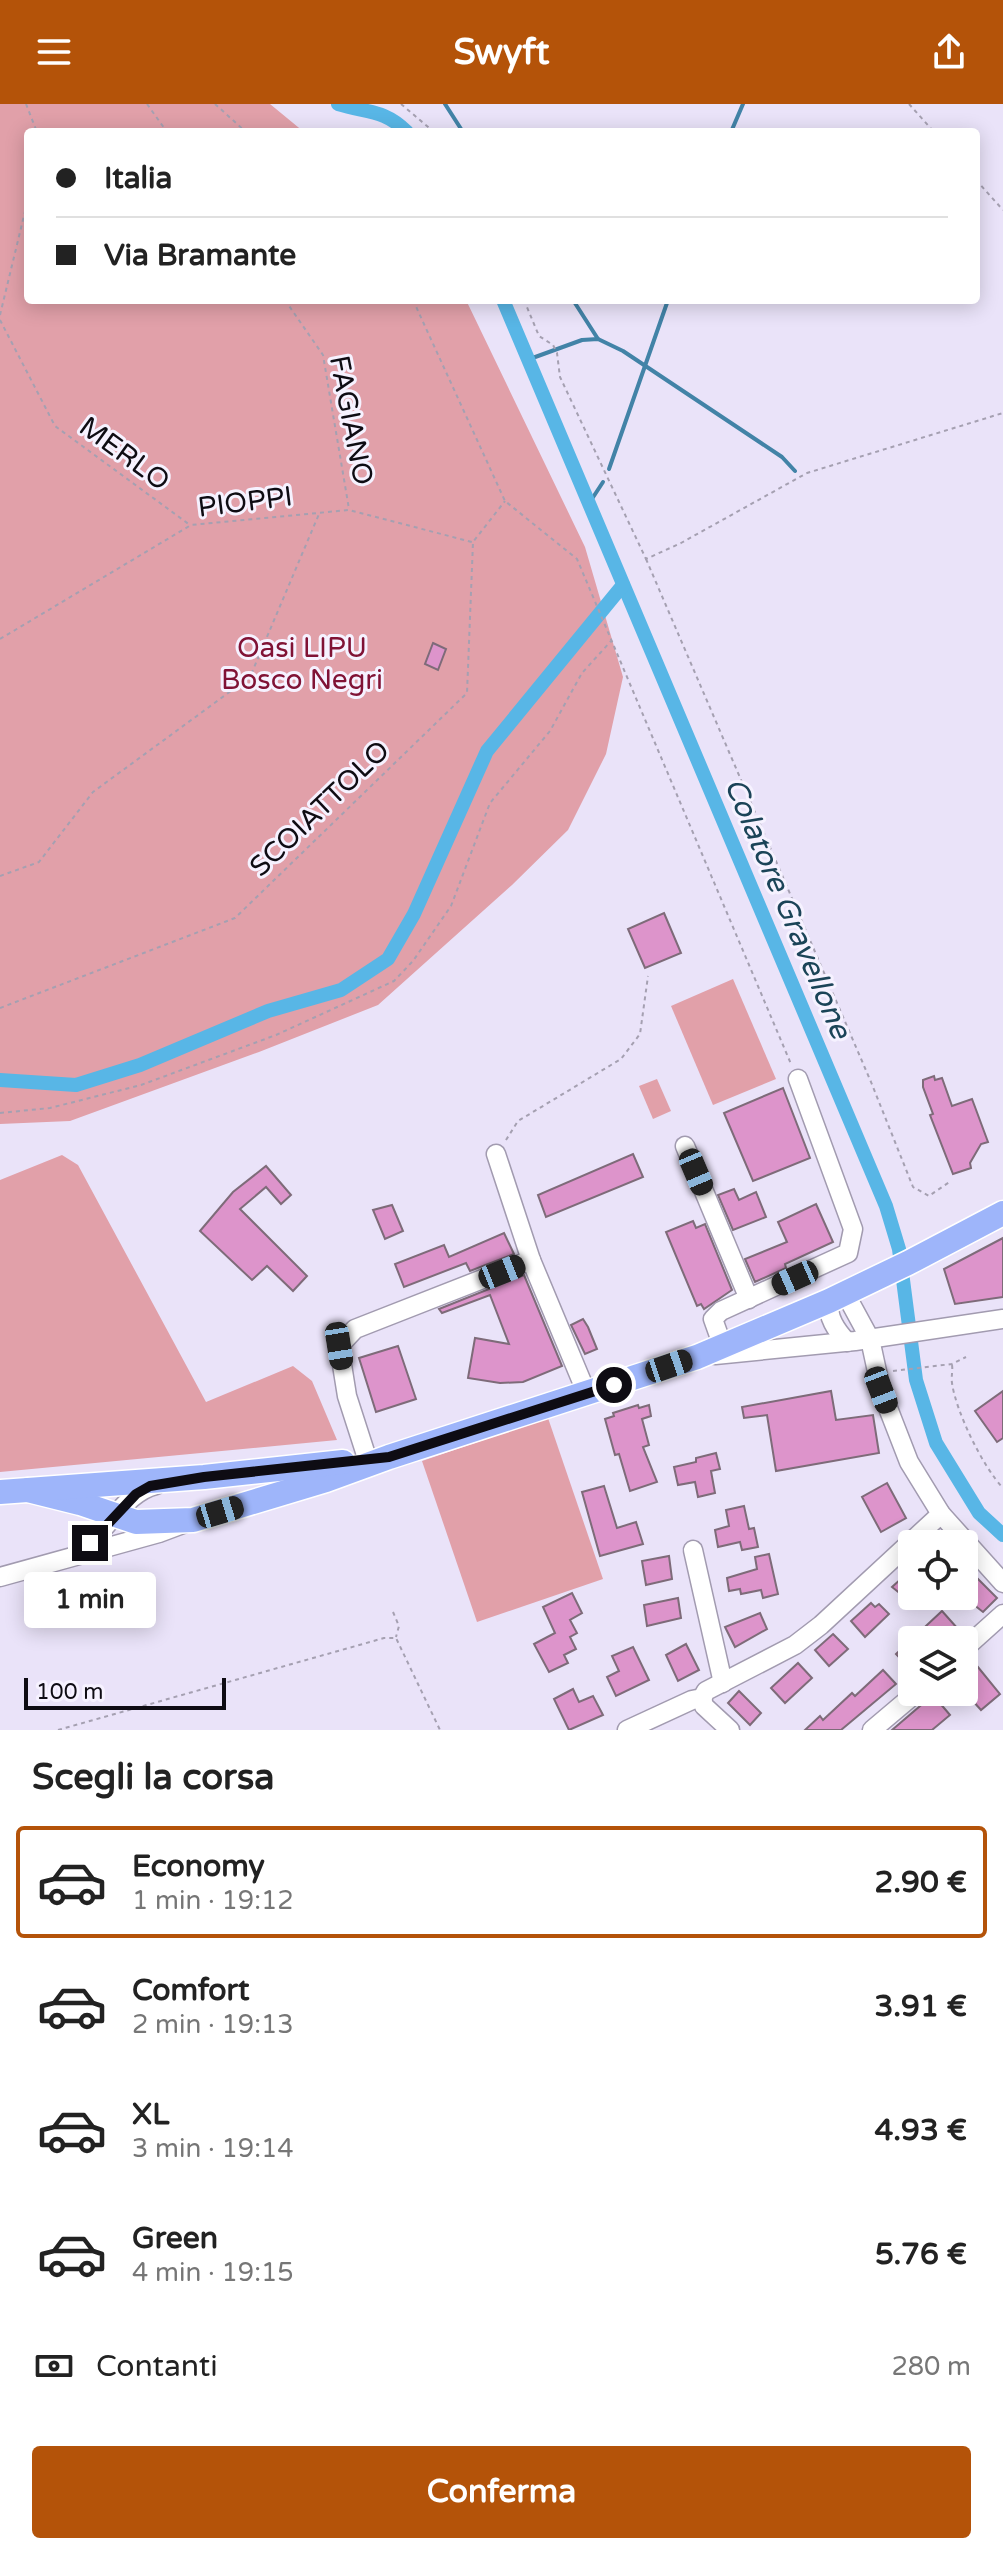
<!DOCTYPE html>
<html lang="it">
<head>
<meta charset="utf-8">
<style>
  body { margin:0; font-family:"Varela Round",sans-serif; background:#f6f6f6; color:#222; height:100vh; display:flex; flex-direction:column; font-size:30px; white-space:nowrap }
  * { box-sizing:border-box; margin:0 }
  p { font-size:26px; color:#767676 }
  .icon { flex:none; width:44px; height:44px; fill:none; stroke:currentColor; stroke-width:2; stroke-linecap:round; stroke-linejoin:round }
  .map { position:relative; height:1626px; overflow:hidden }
  .sheet { display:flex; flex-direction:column; background:#fff; flex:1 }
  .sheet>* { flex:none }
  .guide { position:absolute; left:24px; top:24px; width:956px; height:176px; border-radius:8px; box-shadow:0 4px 20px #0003; display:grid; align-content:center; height:176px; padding:0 32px; background:#fff }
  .controls { position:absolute; left:898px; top:1426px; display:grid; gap:16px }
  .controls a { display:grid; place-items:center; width:80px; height:80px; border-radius:8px; background:#fff; box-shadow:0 4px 20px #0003; font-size:40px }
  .scale { position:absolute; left:24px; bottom:20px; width:202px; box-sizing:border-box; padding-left:8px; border:4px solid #0e0c13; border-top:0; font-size:22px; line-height:28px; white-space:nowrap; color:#0e0c13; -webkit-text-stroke:6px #f6f2ff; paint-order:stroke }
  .end { position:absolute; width:36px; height:36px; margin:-18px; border:10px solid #0e0c13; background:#fff; box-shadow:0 0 0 4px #fff }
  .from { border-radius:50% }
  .bubble { position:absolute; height:56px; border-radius:8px; background:#fff; box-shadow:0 4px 20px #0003; font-size:26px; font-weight:700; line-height:56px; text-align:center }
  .car { position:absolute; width:24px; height:48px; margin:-24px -12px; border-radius:10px; box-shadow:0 0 6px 2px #0007; background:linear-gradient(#222 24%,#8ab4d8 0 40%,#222 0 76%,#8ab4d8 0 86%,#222 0) }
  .guide b { display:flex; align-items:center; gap:28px; height:76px; font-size:30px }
  .guide b+b { border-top:2px solid #e0e0e0 }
  .guide i { width:20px; height:20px; background:#222 }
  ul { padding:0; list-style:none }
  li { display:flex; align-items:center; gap:24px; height:112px; margin:0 16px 12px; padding:0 16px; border:4px solid transparent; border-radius:8px }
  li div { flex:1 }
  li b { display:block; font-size:30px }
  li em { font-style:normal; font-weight:700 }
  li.active { border-color:#b45309 }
  li>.icon { width:72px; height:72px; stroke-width:1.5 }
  h2 { padding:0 32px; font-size:36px; line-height:96px }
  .pay { display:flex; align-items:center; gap:20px; height:88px; padding:0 32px; font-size:30px }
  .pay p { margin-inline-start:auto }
  .primary-button { display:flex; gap:16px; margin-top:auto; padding:16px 32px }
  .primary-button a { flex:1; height:92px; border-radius:8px; background:#b45309; color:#fff; font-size:32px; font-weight:700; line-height:92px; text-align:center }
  header { display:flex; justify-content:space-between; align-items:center; height:104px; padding:0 32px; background:#b45309; color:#fff; font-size:36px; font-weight:700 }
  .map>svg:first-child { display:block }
  .green { fill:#e1a0a9 }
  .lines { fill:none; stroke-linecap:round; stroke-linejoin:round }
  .stream { stroke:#4283a7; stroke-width:4 }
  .canal { stroke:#58b6e6; stroke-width:14 }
  .building { fill:#dd94cb; stroke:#7e6b79; stroke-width:2 }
  .minor-casing { stroke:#a29bb0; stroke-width:21 }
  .major-casing { stroke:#fff; stroke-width:27 }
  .path { stroke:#a5a0b1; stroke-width:2; stroke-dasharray:4 4; stroke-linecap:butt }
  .minor { stroke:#fff; stroke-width:18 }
  .major { stroke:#9eb5fa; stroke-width:24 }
  .route { stroke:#0e0c13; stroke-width:10 }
  .labels { text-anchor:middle; stroke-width:6; stroke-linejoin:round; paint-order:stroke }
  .street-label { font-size:28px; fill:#0e0c13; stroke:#f6f2ff }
  .park-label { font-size:28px; fill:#801235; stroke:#f6f2ff }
  .water-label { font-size:30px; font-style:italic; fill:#1b4458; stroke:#f6f2ff }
</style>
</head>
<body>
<header><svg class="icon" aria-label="menu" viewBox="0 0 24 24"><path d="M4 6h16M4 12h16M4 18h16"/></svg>Swyft<svg class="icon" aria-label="share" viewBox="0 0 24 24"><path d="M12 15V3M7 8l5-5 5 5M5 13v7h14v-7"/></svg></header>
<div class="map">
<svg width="1003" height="1626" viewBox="0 0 1003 1626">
  <rect width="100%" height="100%" fill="#eae3f9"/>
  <g class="green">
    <path d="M0 0H270L304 28H28V196H466L585 443 623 573 606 650 568 726 512 781 378 901 259 948 70 1017 0 1020Z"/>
    <path d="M733 875 776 975 713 1001 671 902Z"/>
    <path d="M657 975 671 1007 653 1015 639 982Z"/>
    <path d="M62 1051 78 1061 206 1298 293 1262 312 1277 337 1336 0 1368V1076Z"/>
    <path d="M548 1314 603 1475 477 1518 422 1357Z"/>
  </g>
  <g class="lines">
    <g class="stream">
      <path d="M445 0 463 28"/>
      <path d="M731 28 743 0"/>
      <path d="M573 196 598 235"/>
      <path d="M527 256 582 236 598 235 623 247 782 353 795 367"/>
      <path d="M609 365 668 196"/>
      <path d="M588 401 603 378"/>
    </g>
    <g class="canal">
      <path d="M338 0C367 9 384 5 407 28"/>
      <path d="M503 196 886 1102 899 1145 916 1276 936 1339 979 1409 1003 1431"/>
      <path d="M0 976 76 981 140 961 268 907 341 886 388 855 414 810 487 647 623 481"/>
    </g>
  </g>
  <g class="building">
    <path d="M433 539 446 545 438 566 425 560Z"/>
    <path d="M664 809 681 849 645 864 628 825Z"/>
    <path d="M934 972 935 976 942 974 952 1002 972 995 988 1038 981 1040 970 1059 971 1064 953 1070 930 1011 933 1010 923 983V976Z"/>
    <path d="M783 984 810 1054 753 1077 724 1009Z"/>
    <path d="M633 1050 643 1073 546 1113 538 1091Z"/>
    <path d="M266 1062 291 1091 281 1100 266 1083 240 1105 307 1172 293 1187 267 1162 252 1176 200 1127 233 1088Z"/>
    <path d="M734 1085 739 1096 756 1088 766 1113 733 1126 718 1091Z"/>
    <path d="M816 1100 833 1138 785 1160 786 1164 755 1178 745 1155 787 1138 778 1118Z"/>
    <path d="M392 1101 403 1127 385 1135 373 1106Z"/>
    <path d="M693 1117 696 1124 705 1120 732 1186 704 1205 701 1200 697 1202 666 1128Z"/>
    <path d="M504 1129 514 1150 470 1167 466 1159 404 1183 395 1160 444 1141 449 1153Z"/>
    <path d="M1003 1134V1193L955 1200 944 1165Z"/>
    <path d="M524 1171 562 1262 523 1278 500 1279 468 1274 475 1234 509 1240 490 1191 442 1209 439 1205Z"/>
    <path d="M583 1215 588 1223 597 1245 585 1250 571 1221Z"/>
    <path d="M398 1242 416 1295 376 1308 359 1254Z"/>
    <path d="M831 1287 836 1316 873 1311 879 1349 776 1367 767 1311 744 1314 742 1303Z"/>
    <path d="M1003 1287V1334L997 1338 975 1307Z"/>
    <path d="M638 1301 639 1304 649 1301 651 1312 642 1315 649 1341 643 1343 657 1378 630 1387 619 1350 615 1351 605 1315 614 1312 613 1309Z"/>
    <path d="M716 1349 720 1365 711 1367 715 1389 698 1393 695 1378 678 1381 674 1363 696 1358V1354Z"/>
    <path d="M887 1379 906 1414 881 1428 862 1393Z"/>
    <path d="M604 1382 617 1424 636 1418 643 1440 600 1452 582 1388Z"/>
    <path d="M744 1402 749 1425 754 1424 758 1443 742 1446 740 1438 718 1443 715 1426 729 1422 726 1406Z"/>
    <path d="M769 1450 778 1490 763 1494 761 1486 741 1490 740 1485 729 1487 727 1474 757 1465 755 1453Z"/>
    <path d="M669 1452 672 1475 646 1481 642 1457Z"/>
    <path d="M912 1465V1499L892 1483Z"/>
    <path d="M974 1471 997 1494 983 1508 964 1493V1481Z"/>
    <path d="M572 1489 582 1509 570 1516 577 1529 570 1533 576 1545 564 1551 568 1559 549 1568 534 1540 555 1529 543 1503Z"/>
    <path d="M678 1494 681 1514 647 1522 644 1501Z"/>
    <path d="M871 1499 875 1503 879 1500 889 1510 865 1533 851 1517Z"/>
    <path d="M942 1507 958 1525 946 1536H912V1567L896 1550Z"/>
    <path d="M760 1509 767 1525 735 1543 725 1523Z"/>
    <path d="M833 1530 848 1545 829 1562 815 1546Z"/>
    <path d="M686 1540 699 1566 678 1577 666 1551Z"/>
    <path d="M633 1543 649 1576 616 1592 607 1573 619 1567 612 1552Z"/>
    <path d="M973 1557 1000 1590 981 1606 964 1587V1565Z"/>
    <path d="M798 1559 812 1574 785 1599 771 1584Z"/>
    <path d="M883 1566 896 1580 841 1626H805L820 1612 823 1616 852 1589 855 1592Z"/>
    <path d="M573 1585 579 1598 593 1592 603 1611 569 1626 554 1595Z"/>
    <path d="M739 1587 761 1609 750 1621 728 1599Z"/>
    <path d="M933 1591 950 1611 932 1626H892Z"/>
  </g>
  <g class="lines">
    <defs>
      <g id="minor">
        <path d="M685 1042 749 1195"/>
        <path d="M496 1050 531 1156 587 1290"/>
        <path d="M845 1189 870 1235 881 1286 909 1358 941 1410 1003 1479"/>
        <path d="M829 1197C827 1213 836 1226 847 1238"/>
        <path d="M723 1243 713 1215 721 1207 848 1149 853 1125 798 975"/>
        <path d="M715 1251 855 1237 1003 1215"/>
        <path d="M367 1354 347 1292 339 1242 355 1225 531 1156"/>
        <path d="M79 1445C108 1429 123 1389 156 1381"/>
        <path d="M693 1446 723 1579"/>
        <path d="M0 1473 159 1429 183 1420"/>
        <path d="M964 1545 1003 1510"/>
        <path d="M702 1594 704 1602 730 1626"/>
        <path d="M627 1626 692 1596 702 1594 706 1587 795 1541 821 1521 941 1410"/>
        <path d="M872 1626 917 1588"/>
      </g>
      <g id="major">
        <path d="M28 1386 80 1399 136 1418 193 1416 326 1376 389 1353 697 1253 829 1197 908 1159 1003 1109"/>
        <path d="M0 1388 204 1373 343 1358"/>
      </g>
    </defs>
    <use href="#minor" class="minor-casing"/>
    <use href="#major" class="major-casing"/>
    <g class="path">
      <path d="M26 0 37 28"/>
      <path d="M147 0 167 28"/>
      <path d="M215 0 246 28"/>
      <path d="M401 0 434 28"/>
      <path d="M909 0 934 28"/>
      <path d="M976 76 1003 106"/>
      <path d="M285 196 323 251 349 405"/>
      <path d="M413 196 505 397 577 455 791 960"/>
      <path d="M524 196 539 232 553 241 557 249 560 273 646 455 681 439 807 369 1003 309"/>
      <path d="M0 211 28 95"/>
      <path d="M0 216 55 322 190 421"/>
      <path d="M646 455 871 978 913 1083 929 1092 951 1077"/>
      <path d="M0 535 191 421 349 406 472 438"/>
      <path d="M0 772 39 758 93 688 250 573 319 410"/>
      <path d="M0 904 235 814 467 589 473 438 505 397"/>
      <path d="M0 1009 50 1004 141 981 276 931 394 877 413 857 451 802 490 699 550 627 582 569 611 537"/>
      <path d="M506 1036 518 1017 621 955 640 930 648 872"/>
      <path d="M952 1261C953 1267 951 1272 952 1279 956 1308 983 1363 1003 1384"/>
      <path d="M893 1267 952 1260 966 1253"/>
      <path d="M393 1508 399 1522 396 1533"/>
      <path d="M58 1626 384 1534H396L440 1626"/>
    </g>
    <use href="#minor" class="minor"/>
    <use href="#major" class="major"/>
  </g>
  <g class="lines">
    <path class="route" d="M90 1439 136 1390 150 1382 204 1373 389 1353 614 1281"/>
  </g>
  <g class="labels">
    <g class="street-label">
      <text transform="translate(352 316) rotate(79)" y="10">FAGIANO</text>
      <text transform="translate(125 349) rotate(36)" y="10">MERLO</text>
      <text transform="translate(245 397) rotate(-7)" y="10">PIOPPI</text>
      <text transform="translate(319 704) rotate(-44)" y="10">SCOIATTOLO</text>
    </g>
    <g class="park-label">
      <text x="302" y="553">Oasi LIPU<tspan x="302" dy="32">Bosco Negri</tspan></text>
    </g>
    <g class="water-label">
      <text transform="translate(788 804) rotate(67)" y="10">Colatore Gravellone</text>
    </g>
  </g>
</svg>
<div class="controls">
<a><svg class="icon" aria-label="locate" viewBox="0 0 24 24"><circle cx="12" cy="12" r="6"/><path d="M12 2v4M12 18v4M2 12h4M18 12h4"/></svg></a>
<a><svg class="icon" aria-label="layers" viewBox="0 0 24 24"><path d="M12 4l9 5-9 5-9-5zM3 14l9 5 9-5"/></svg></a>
</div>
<div class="scale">100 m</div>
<i class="end from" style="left:614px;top:1281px"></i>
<i class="end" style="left:90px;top:1439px"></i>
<div class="bubble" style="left:24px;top:1468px;width:132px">1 min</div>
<i class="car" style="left:696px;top:1068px;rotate:157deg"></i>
<i class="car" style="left:502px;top:1168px;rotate:68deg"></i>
<i class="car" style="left:795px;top:1174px;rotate:246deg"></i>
<i class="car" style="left:339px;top:1242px;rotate:171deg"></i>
<i class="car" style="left:669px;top:1262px;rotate:71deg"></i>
<i class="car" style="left:881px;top:1286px;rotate:159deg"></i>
<i class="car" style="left:220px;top:1408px;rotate:73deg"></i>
<div class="guide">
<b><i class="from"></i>Italia</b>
<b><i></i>Via Bramante</b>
</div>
</div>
<section class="sheet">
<h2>Scegli la corsa</h2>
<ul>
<li class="active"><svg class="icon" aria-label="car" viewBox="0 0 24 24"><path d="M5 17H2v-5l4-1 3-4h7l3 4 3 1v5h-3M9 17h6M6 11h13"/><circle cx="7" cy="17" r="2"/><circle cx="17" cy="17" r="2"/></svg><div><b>Economy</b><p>1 min · 19:12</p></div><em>2.90 €</em></li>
<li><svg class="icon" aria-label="car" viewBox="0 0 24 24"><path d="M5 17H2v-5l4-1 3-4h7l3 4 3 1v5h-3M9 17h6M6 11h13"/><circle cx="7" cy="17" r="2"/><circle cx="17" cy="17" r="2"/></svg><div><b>Comfort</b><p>2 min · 19:13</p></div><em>3.91 €</em></li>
<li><svg class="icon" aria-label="car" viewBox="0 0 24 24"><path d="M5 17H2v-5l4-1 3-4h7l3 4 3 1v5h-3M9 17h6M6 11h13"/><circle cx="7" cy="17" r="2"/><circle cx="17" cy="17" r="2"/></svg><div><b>XL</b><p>3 min · 19:14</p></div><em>4.93 €</em></li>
<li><svg class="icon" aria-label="car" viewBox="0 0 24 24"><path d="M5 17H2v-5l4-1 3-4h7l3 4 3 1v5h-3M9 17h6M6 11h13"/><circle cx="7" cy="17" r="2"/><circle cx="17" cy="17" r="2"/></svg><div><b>Green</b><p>4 min · 19:15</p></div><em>5.76 €</em></li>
</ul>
<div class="pay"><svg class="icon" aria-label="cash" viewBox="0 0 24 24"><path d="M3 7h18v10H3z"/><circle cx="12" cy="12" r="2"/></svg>Contanti<p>280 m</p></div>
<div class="primary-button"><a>Conferma</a></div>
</section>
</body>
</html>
